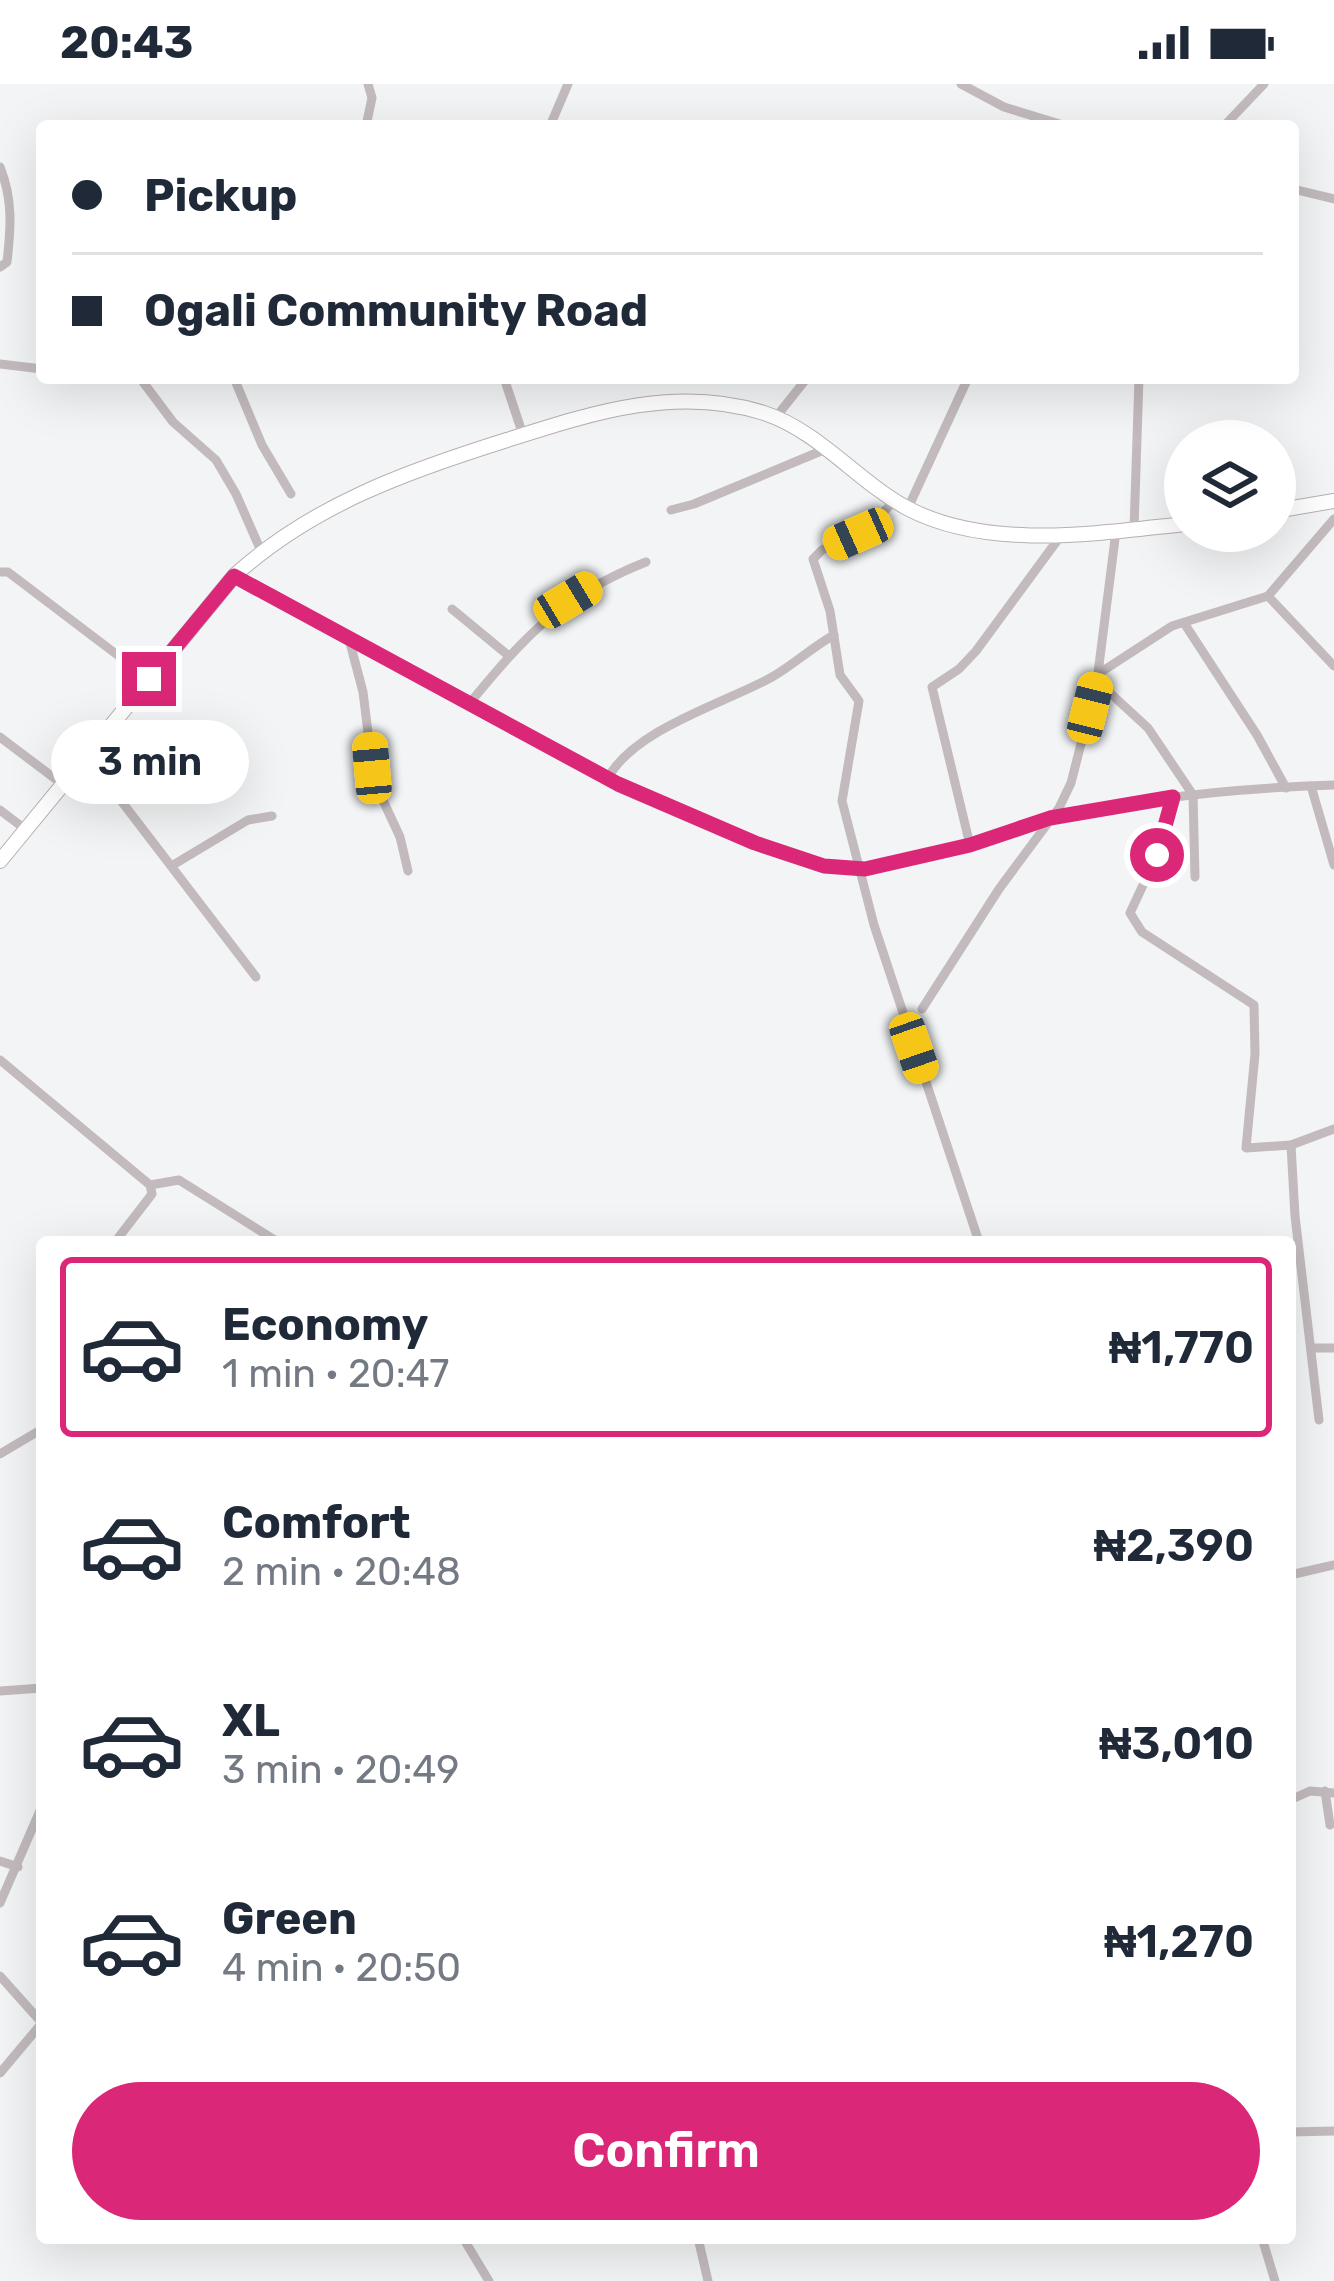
<!DOCTYPE html>
<html lang="en">
<head>
<meta charset="utf-8">
<style>
  body { margin:0; font-family:Rubik,sans-serif; background:#f2f2f3; color:#1f2937; height:100vh; display:flex; flex-direction:column; font-size:45px; white-space:nowrap }
  * { box-sizing:border-box; margin:0 }
  p { font-size:39px; color:#747a83 }
  .icon { flex:none; width:66px; height:66px; fill:none; stroke:currentColor; stroke-width:2; stroke-linecap:round; stroke-linejoin:round }
  .map { position:relative; flex:1; overflow:hidden }
  .drawer { position:absolute; left:36px; top:1152px; width:1260px; height:1008px; display:flex; flex-direction:column; background:#fff; border-radius:12px; box-shadow:0 12px 48px #0002 }
  .drawer>* { flex:none }
  .top-card { position:absolute; left:36px; top:36px; width:1263px; height:264px; border-radius:12px; box-shadow:0 12px 48px #0002; display:grid; align-content:center; height:264px; padding:0 36px; background:#fff }
  .fabs { position:absolute; left:1164px; top:336px; display:grid; gap:24px }
  .fabs a { display:grid; place-items:center; width:132px; height:132px; border-radius:50%; background:#fff; box-shadow:0 12px 48px #0002; font-size:60px }
  .end { position:absolute; width:54px; height:54px; margin:-27px; border:15px solid #db2777; background:#fff; box-shadow:0 0 0 6px #fff }
  .from { border-radius:50% }
  .bubble { position:absolute; height:84px; border-radius:42px; background:#fff; box-shadow:0 12px 48px #0002; font-size:39px; font-weight:600; line-height:84px; text-align:center }
  .car { position:absolute; width:36px; height:72px; margin:-36px -18px; border-radius:15px; box-shadow:0 0 9px 3px #0007; background:linear-gradient(#f5c518 24%,#345 0 40%,#f5c518 0 76%,#345 0 86%,#f5c518 0) }
  .top-card b { display:flex; align-items:center; gap:42px; height:114px; font-size:45px }
  .top-card b+b { border-top:3px solid #e0e1e3 }
  .top-card i { width:30px; height:30px; background:#1f2937 }
  ul { padding:21px 0 0; list-style:none }
  li { display:flex; align-items:center; gap:36px; height:180px; margin:0 24px 18px; padding:0 12px; border:6px solid transparent; border-radius:12px }
  li div { flex:1 }
  li b { display:block; font-size:45px }
  li em { font-style:normal; font-weight:600 }
  li.on { border-color:#db2777 }
  li>.icon { width:108px; height:108px; stroke-width:1.5 }
  .action { display:flex; gap:24px; margin-top:auto; padding:24px 36px }
  .action a { flex:1; height:138px; border-radius:72px; background:#db2777; color:#fff; font-size:48px; font-weight:600; line-height:138px; text-align:center }
  .status { display:flex; justify-content:space-between; align-items:center; height:84px; padding:0 60px; background:#fff; direction:ltr }
  .status svg { height:33px; fill:currentColor }
  .map>svg:first-child { display:block }
  .lines { fill:none; stroke-linecap:round; stroke-linejoin:round }
  .secondary-casing { stroke:#b8afb2; stroke-width:16 }
  .street { stroke:#c2babd; stroke-width:9 }
  .secondary { stroke:#fff; stroke-width:14 }
  .route { stroke:#db2777; stroke-width:15 }
</style>
</head>
<body>
<div class="status"><b>20:43</b><svg viewBox="0 0 49 12"><path d="M0 12V9h3v3zM5 12V6h3v6zM10 12V3h3v9zM15 12V0h3v12zM26 1h20v11H26zM47 4h2v5h-2z"/></svg></div>
<div class="map">
<svg width="1334" height="2197" viewBox="0 0 1334 2197">
  <rect width="100%" height="100%" fill="#f2f4f5"/>
  <g class="lines">
    <defs>
      <g id="secondary">
        <path d="M1275 427 1334 417"/>
        <path d="M0 777 234 492C312 421 408 387 507 356 592 329 676 301 764 329 819 347 857 397 907 424 988 467 1099 449 1185 440"/>
      </g>
    </defs>
    <use href="#secondary" class="secondary-casing"/>
    <g class="street">
      <path d="M961 0 1004 23 1066 42"/>
      <path d="M366 42 372 14 368 0"/>
      <path d="M550 42 568 0"/>
      <path d="M1224 42 1264 0"/>
      <path d="M0 83C13 116 11 143 7 178L0 183"/>
      <path d="M1293 105 1334 115"/>
      <path d="M0 280 42 285"/>
      <path d="M140 294 173 338 216 376 236 410 261 467"/>
      <path d="M234 294 262 361 291 410"/>
      <path d="M504 294 523 351"/>
      <path d="M776 333 807 294"/>
      <path d="M895 416 872 440 822 466 813 475 830 527 840 591 859 617 842 717 874 841 979 1158"/>
      <path d="M908 424 968 294"/>
      <path d="M671 426 694 420 826 365"/>
      <path d="M1134 445 1139 294"/>
      <path d="M0 488H8L149 595"/>
      <path d="M234 492C394 580 552 671 720 744 757 760 819 790 859 786 926 779 988 748 1053 734 1145 713 1240 704 1334 701"/>
      <path d="M1268 512 1334 582"/>
      <path d="M452 525 509 572"/>
      <path d="M1184 539 1257 651 1286 704"/>
      <path d="M349 555 363 608 374 697 400 753 408 787"/>
      <path d="M1098 590 1172 542 1268 512 1334 435"/>
      <path d="M1097 597 1148 644 1193 711 1195 793"/>
      <path d="M469 620C525 552 562 511 646 478"/>
      <path d="M0 653 62 700"/>
      <path d="M86 671 256 893"/>
      <path d="M608 694C634 645 725 619 772 593 793 581 811 564 834 551"/>
      <path d="M1311 702 1334 781"/>
      <path d="M1173 713 1157 771 1130 829 1142 848 1254 921 1255 970 1246 1064 1291 1061 1334 1045"/>
      <path d="M0 726 25 745"/>
      <path d="M970 761 932 603 959 585 976 567 1062 450"/>
      <path d="M173 781 248 736 272 732"/>
      <path d="M922 925 999 805 1059 724 1071 699 1097 597 1116 447"/>
      <path d="M0 976 150 1101 152 1110 115 1158"/>
      <path d="M1291 1061 1295 1132 1319 1336"/>
      <path d="M150 1101 179 1096 278 1158"/>
      <path d="M42 1251V1259"/>
      <path d="M1313 1264H1334"/>
      <path d="M0 1370 42 1345"/>
      <path d="M1290 1491 1334 1481"/>
      <path d="M0 1607 42 1604"/>
      <path d="M1325 1707 1330 1741"/>
      <path d="M1290 1716 1310 1707 1334 1709"/>
      <path d="M0 1777 18 1783"/>
      <path d="M0 1819 42 1722"/>
      <path d="M0 1892 42 1939 0 1989"/>
      <path d="M1290 2048 1334 2047"/>
      <path d="M463 2154 489 2197"/>
      <path d="M698 2154 708 2197"/>
      <path d="M1262 2154 1275 2197"/>
    </g>
    <use href="#secondary" class="secondary"/>
  </g>
  <g class="lines">
    <path class="route" d="M149 595 234 492 618 700 755 759 824 782 865 785 970 761 1050 734 1173 713 1157 771"/>
  </g>
</svg>
<div class="fabs">
<a><svg class="icon" aria-label="layers" viewBox="0 0 24 24"><path d="M12 4l9 5-9 5-9-5zM3 14l9 5 9-5"/></svg></a>
</div>
<i class="end from" style="left:1157px;top:771px"></i>
<i class="end" style="left:149px;top:595px"></i>
<div class="bubble" style="left:51px;top:636px;width:198px">3 min</div>
<i class="car" style="left:858px;top:450px;rotate:246deg"></i>
<i class="car" style="left:568px;top:516px;rotate:59deg"></i>
<i class="car" style="left:1090px;top:624px;rotate:14deg"></i>
<i class="car" style="left:372px;top:684px;rotate:355deg"></i>
<i class="car" style="left:914px;top:964px;rotate:161deg"></i>
<div class="top-card">
<b><i class="from"></i>Pickup</b>
<b><i></i>Ogali Community Road</b>
</div>
<section class="drawer">
<ul>
<li class="on"><svg class="icon" aria-label="car" viewBox="0 0 24 24"><path d="M5 17H2v-5l4-1 3-4h7l3 4 3 1v5h-3M9 17h6M6 11h13"/><circle cx="7" cy="17" r="2"/><circle cx="17" cy="17" r="2"/></svg><div><b>Economy</b><p>1 min · 20:47</p></div><em>₦1,770</em></li>
<li><svg class="icon" aria-label="car" viewBox="0 0 24 24"><path d="M5 17H2v-5l4-1 3-4h7l3 4 3 1v5h-3M9 17h6M6 11h13"/><circle cx="7" cy="17" r="2"/><circle cx="17" cy="17" r="2"/></svg><div><b>Comfort</b><p>2 min · 20:48</p></div><em>₦2,390</em></li>
<li><svg class="icon" aria-label="car" viewBox="0 0 24 24"><path d="M5 17H2v-5l4-1 3-4h7l3 4 3 1v5h-3M9 17h6M6 11h13"/><circle cx="7" cy="17" r="2"/><circle cx="17" cy="17" r="2"/></svg><div><b>XL</b><p>3 min · 20:49</p></div><em>₦3,010</em></li>
<li><svg class="icon" aria-label="car" viewBox="0 0 24 24"><path d="M5 17H2v-5l4-1 3-4h7l3 4 3 1v5h-3M9 17h6M6 11h13"/><circle cx="7" cy="17" r="2"/><circle cx="17" cy="17" r="2"/></svg><div><b>Green</b><p>4 min · 20:50</p></div><em>₦1,270</em></li>
</ul>
<div class="action"><a>Confirm</a></div>
</section>
</div>
</body>
</html>
